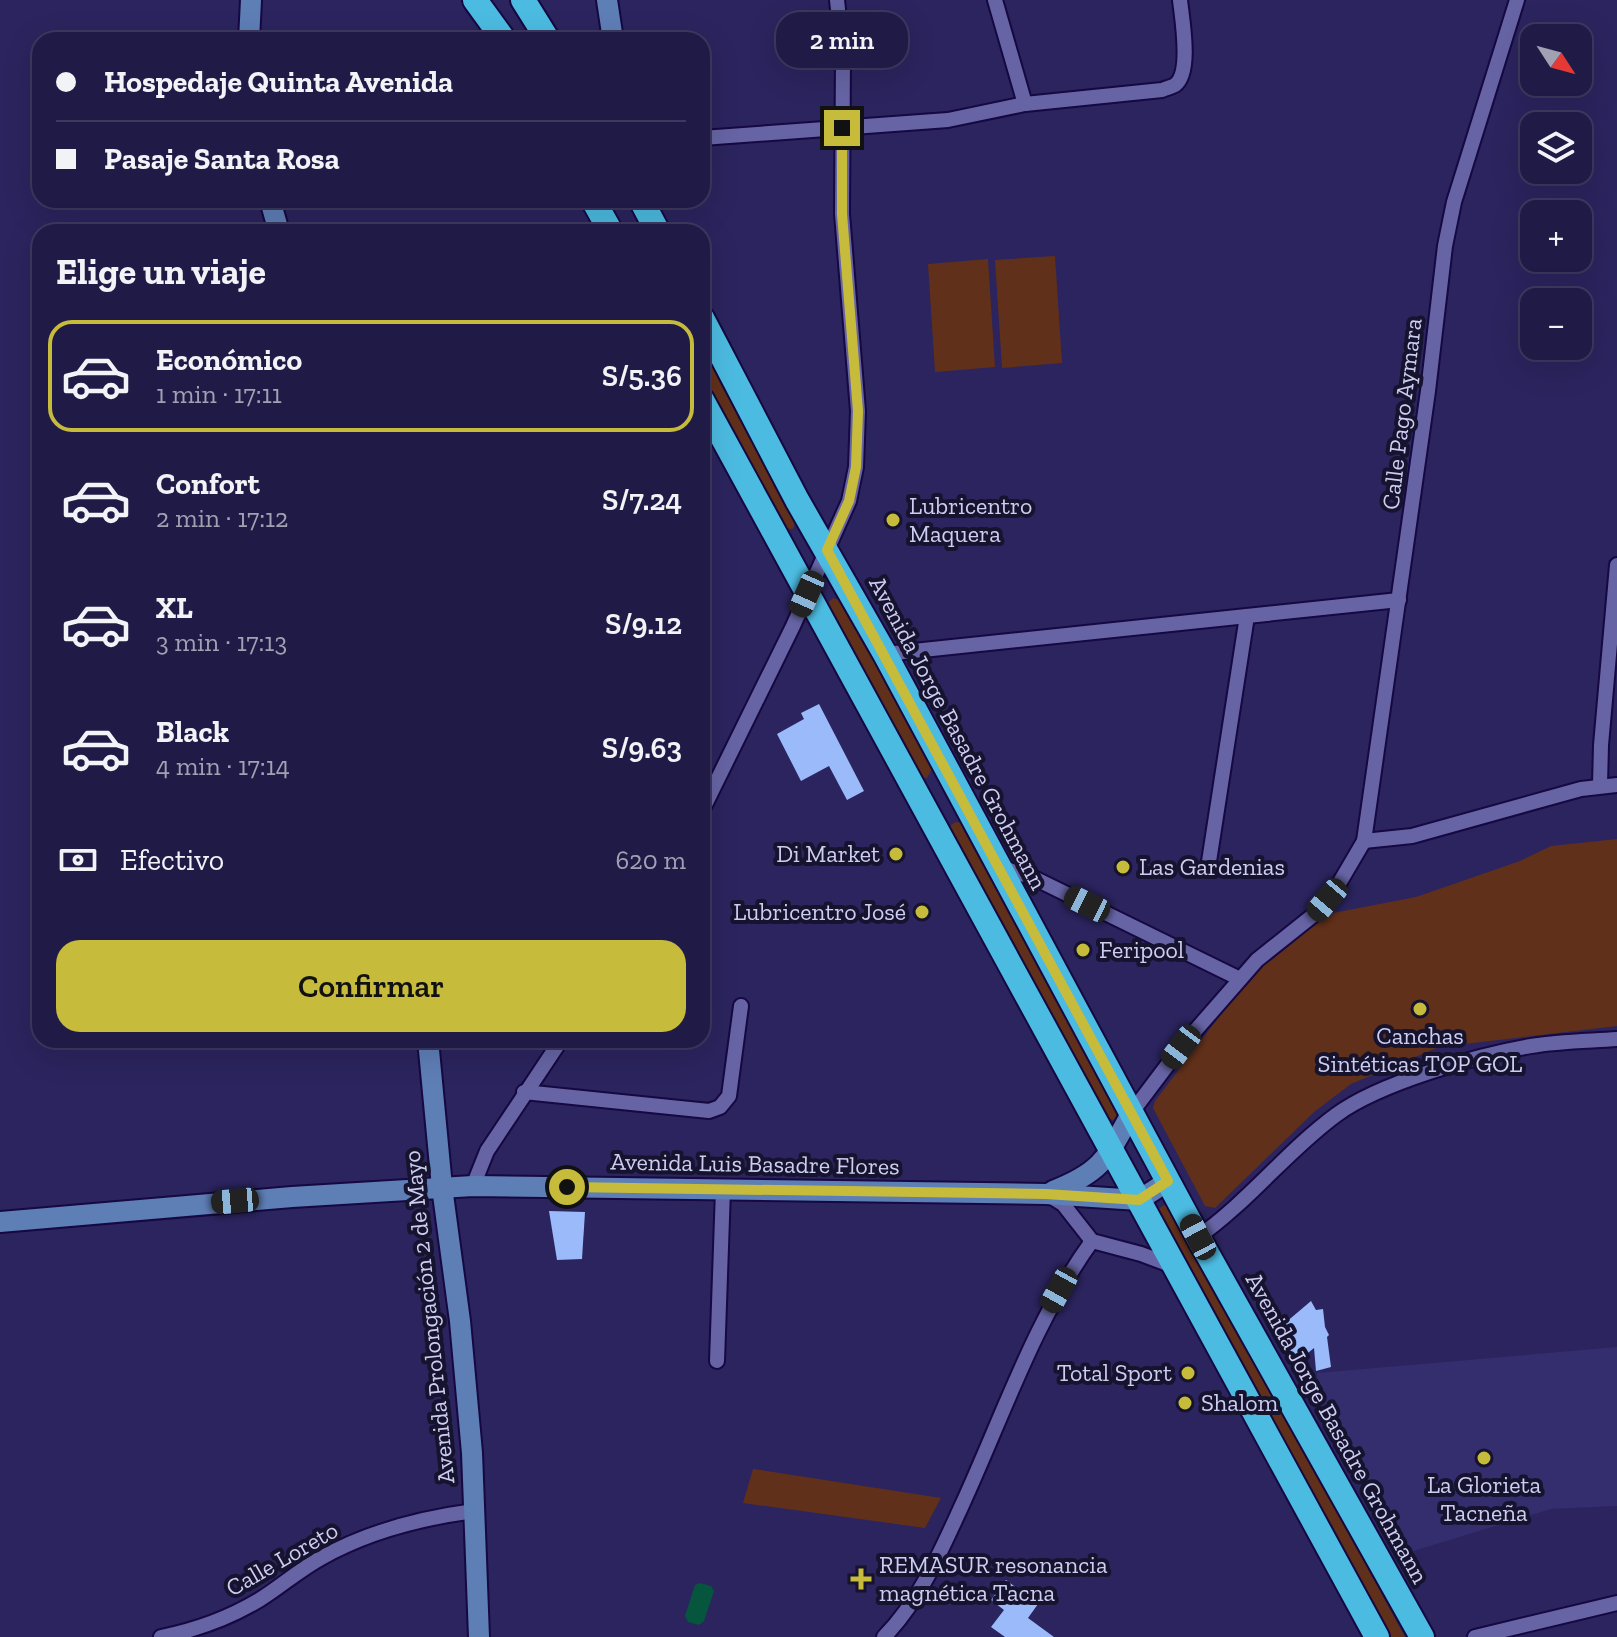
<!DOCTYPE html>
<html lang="es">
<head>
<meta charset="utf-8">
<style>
  body { margin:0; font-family:"Zilla Slab",serif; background:#28244d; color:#f1f3f6; height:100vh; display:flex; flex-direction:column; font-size:30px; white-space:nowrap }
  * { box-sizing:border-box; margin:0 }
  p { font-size:26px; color:#a2a1b3 }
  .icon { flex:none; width:44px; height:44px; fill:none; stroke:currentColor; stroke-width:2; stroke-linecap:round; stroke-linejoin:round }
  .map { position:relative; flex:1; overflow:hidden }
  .drawer { position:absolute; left:32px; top:224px; width:678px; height:824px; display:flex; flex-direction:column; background:#201b46; border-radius:24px; box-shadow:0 8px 32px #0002,0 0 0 2px #3d395f }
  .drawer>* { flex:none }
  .banner { position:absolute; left:32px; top:32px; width:678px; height:176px; border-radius:24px; box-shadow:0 8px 32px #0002,0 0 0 2px #3d395f; display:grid; align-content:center; height:176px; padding:0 24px; background:#201b46 }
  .needle { width:52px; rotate:126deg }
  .fabs { position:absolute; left:1520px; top:24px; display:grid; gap:16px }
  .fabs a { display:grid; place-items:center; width:72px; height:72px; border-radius:16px; background:#201b46; box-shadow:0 8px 32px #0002,0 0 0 2px #3d395f; font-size:40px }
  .end { position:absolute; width:36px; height:36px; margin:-18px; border:10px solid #c7bb3c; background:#111; box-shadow:0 0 0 4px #111 }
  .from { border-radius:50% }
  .bubble { position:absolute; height:56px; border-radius:24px; background:#201b46; box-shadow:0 8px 32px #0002,0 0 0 2px #3d395f; font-size:26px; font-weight:600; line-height:56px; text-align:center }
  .car { position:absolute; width:24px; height:48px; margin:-24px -12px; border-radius:10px; box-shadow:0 0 6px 2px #0007; background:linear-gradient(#222 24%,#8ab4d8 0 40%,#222 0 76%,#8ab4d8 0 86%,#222 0) }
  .banner b { display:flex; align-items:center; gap:28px; height:76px; font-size:30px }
  .banner b+b { border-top:2px solid #3d395f }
  .banner i { width:20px; height:20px; background:#f1f3f6 }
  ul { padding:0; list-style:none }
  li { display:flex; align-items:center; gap:24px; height:112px; margin:0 16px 12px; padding:0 8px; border:4px solid transparent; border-radius:24px }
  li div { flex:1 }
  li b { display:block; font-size:30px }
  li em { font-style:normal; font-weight:600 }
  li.current { border-color:#c7bb3c }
  li>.icon { width:72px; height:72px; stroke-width:1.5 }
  h2 { padding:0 24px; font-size:36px; line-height:96px }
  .pay { display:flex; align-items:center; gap:20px; height:88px; padding:0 24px; font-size:30px }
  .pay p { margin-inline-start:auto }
  .button { display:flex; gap:16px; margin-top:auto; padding:16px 24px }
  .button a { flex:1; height:92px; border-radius:24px; background:#c7bb3c; color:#111; font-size:32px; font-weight:600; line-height:92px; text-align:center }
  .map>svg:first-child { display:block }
  .built { fill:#342d6e }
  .green { fill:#61301a }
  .water { fill:#05563c }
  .building { fill:#9abafa }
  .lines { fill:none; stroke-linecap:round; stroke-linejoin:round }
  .street-casing { stroke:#160841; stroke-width:18 }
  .secondary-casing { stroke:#160841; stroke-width:24 }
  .highway-casing { stroke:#160841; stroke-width:28 }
  .street { stroke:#6664a4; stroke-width:14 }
  .secondary { stroke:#5e7eb6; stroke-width:20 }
  .highway { stroke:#4cbbe1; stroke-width:24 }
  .route { stroke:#c7bb3c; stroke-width:10 }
  .poi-dot { fill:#c7bb3c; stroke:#15132d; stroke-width:3 }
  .labels { text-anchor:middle; stroke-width:8; stroke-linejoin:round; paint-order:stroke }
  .street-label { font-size:24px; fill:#cdcdf1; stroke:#15132d }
  .poi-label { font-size:24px; fill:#cdcdf1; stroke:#15132d; text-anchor:start }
</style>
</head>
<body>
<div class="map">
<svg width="1617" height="1637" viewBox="0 0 1617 1637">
  <rect width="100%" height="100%" fill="#2b245e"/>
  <path class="built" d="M1617 1347V1506L1551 1509 1404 1554 1324 1406 1318 1409 1317 1373Z"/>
  <g class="green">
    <path d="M1055 256 1062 363 1002 368 995 260Z"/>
    <path d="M988 259 995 367 935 372 928 264Z"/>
    <path d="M702 340 797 517 793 529 783 528 702 376Z"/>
    <path d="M833 598 840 600 932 769 927 778 918 777 829 613 828 603Z"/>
    <path d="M956 822 965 824 1119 1112 1114 1120 1105 1118 950 836 951 825Z"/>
    <path d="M1617 839V1026L1439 1047 1351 1084 1314 1112 1215 1208 1205 1206 1153 1108 1155 1101 1257 967 1298 934 1333 913 1416 897 1520 861 1551 846Z"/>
    <path d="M1166 1204 1172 1208 1405 1637H1387L1159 1217 1158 1209Z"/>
    <path d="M753 1469H754L941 1498 925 1528 743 1503Z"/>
  </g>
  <path class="water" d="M700 1583 711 1586 714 1591 704 1621 699 1625 688 1622 685 1616 695 1585Z"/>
  <g class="building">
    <path d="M819 704 864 791 847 800 829 766 801 781 777 734 804 719 801 713Z"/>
    <path d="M549 1211 585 1212 582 1259 557 1260Z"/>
    <path d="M1311 1301 1316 1310 1323 1309 1325 1327 1329 1335 1327 1337 1331 1367 1316 1371 1314 1348 1297 1362 1278 1329Z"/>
    <path d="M1006 1580 1038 1604 1028 1618 1054 1637H1005L991 1627 1004 1610 991 1600Z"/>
  </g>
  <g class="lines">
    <defs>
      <g id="street">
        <path d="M995 0 1025 104"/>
        <path d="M702 138 948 120 1025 104 1162 90C1164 89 1174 86 1175 85 1192 73 1182 19 1180 0"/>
        <path d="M885 654 1399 600"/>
        <path d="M1600 785 1601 745 1617 565"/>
        <path d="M702 811 793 626 849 501 856 467 858 411 842 214 843 56 837 0"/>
        <path d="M1364 841 1412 836 1581 789 1617 785"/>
        <path d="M998 866 1036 879 1240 979"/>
        <path d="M1208 868 1247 616"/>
        <path d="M524 1092 709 1111 720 1107 729 1096 741 1006"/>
        <path d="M1132 1112 1181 1047 1257 960 1316 913 1337 887 1364 841 1428 391 1445 246 1454 202 1517 0"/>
        <path d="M473 1186 487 1151 561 1040"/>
        <path d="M1050 1196 1063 1204 1092 1241 1141 1254 1173 1266"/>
        <path d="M1198 1237C1249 1201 1287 1151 1336 1115 1379 1083 1478 1055 1531 1046 1559 1041 1589 1041 1617 1039"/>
        <path d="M717 1361 723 1190"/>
        <path d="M161 1637C196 1630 229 1618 259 1600 280 1587 299 1570 321 1558 367 1532 421 1518 474 1511"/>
        <path d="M884 1637C920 1600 941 1551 962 1505 1003 1416 1034 1321 1092 1241"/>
        <path d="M1475 1637 1617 1603"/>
      </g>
      <g id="secondary">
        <path d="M607 0 613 40"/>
        <path d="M249 40 251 0"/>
        <path d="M270 200 279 232"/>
        <path d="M428 1040 442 1187 460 1321 472 1453 479 1637"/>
        <path d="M1053 1191C1104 1171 1107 1157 1132 1112"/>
        <path d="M0 1222 292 1197 473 1186 1046 1194 1139 1200 1168 1181"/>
      </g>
      <g id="highway">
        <path d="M475 0 504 40"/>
        <path d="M523 0 548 40"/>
        <path d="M593 200 611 232"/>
        <path d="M641 200 658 232"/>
        <path d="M702 318 797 500 885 654 1198 1237 1422 1637"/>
        <path d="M702 400 1377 1637"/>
      </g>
    </defs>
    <use href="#street" class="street-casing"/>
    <use href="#secondary" class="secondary-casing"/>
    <use href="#highway" class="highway-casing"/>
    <use href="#street" class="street"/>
    <use href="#secondary" class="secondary"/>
    <use href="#highway" class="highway"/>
  </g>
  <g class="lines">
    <path class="route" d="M567 1187 1046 1194 1139 1200 1168 1181 827 550 849 501 856 467 858 411 842 214V128"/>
  </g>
  <g class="poi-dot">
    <circle cx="893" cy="520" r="8"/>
    <circle cx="896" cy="854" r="8"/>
    <circle cx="1123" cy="867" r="8"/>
    <circle cx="922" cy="912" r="8"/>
    <circle cx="1083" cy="950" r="8"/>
    <circle cx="1420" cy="1009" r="8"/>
    <circle cx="1188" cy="1373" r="8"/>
    <circle cx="1185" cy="1403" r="8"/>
    <circle cx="1484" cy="1458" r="8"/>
    <path d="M857 1567h8v8h8v8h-8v8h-8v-8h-8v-8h8z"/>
  </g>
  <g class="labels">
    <g class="street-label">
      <text transform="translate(1402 414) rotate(-83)" y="8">Calle Pago Aymara</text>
      <text transform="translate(958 733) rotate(62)" y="8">Avenida Jorge Basadre Grohmann</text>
      <text transform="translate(755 1164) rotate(1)" y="8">Avenida Luis Basadre Flores</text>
      <text transform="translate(429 1317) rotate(-96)" y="8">Avenida Prolongación 2 de Mayo</text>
      <text transform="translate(1337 1428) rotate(61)" y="8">Avenida Jorge Basadre Grohmann</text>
      <text transform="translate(282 1559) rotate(-30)" y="8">Calle Loreto</text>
    </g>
    <g class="poi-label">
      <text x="909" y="514">Lubricentro<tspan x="909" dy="28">Maquera</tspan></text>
      <text x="880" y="862" text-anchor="end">Di Market</text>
      <text x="1139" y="875">Las Gardenias</text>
      <text x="906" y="920" text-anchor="end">Lubricentro José</text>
      <text x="1099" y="958">Feripool</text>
      <text x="1420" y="1044" text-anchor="middle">Canchas<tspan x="1420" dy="28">Sintéticas TOP GOL</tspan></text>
      <text x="1172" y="1381" text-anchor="end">Total Sport</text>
      <text x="1201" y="1411">Shalom</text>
      <text x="1484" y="1493" text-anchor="middle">La Glorieta<tspan x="1484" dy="28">Tacneña</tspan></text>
      <text x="879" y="1573">REMASUR resonancia<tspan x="879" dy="28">magnética Tacna</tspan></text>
    </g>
  </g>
</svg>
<div class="fabs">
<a><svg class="needle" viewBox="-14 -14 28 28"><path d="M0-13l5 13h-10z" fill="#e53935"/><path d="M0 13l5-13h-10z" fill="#a2a1b3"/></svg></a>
<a><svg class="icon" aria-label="layers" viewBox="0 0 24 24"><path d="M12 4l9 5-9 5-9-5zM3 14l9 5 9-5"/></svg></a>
<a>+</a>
<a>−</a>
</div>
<i class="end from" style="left:567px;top:1187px"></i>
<i class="end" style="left:842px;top:128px"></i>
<div class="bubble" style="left:776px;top:12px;width:132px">2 min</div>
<i class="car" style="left:807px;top:594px;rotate:204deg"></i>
<i class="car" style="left:1327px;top:900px;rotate:220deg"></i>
<i class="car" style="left:1087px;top:904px;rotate:296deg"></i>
<i class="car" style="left:1181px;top:1047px;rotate:217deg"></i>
<i class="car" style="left:235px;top:1201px;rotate:265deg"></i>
<i class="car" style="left:1198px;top:1237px;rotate:332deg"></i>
<i class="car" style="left:1059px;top:1290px;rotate:209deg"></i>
<div class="banner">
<b><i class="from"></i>Hospedaje Quinta Avenida</b>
<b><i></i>Pasaje Santa Rosa</b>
</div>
<section class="drawer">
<h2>Elige un viaje</h2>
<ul>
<li class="current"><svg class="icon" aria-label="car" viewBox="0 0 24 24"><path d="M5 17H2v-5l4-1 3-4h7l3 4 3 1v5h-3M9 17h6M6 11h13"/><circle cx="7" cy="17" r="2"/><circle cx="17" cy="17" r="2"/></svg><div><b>Económico</b><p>1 min · 17:11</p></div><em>S/5.36</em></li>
<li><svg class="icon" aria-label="car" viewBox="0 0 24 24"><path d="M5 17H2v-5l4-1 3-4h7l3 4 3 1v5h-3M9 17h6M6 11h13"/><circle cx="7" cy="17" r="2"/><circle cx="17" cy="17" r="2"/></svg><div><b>Confort</b><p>2 min · 17:12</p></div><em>S/7.24</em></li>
<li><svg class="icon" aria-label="car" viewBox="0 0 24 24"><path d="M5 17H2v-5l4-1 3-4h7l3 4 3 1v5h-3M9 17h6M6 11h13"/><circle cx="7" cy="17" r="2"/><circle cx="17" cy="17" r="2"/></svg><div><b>XL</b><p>3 min · 17:13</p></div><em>S/9.12</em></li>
<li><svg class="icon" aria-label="car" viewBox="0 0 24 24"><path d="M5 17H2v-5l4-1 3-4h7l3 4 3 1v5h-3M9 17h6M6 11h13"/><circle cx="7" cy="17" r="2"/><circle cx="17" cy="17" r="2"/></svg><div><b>Black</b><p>4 min · 17:14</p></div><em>S/9.63</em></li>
</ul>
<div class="pay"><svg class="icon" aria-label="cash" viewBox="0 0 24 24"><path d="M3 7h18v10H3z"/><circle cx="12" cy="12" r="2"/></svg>Efectivo<p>620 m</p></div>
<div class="button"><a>Confirmar</a></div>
</section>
</div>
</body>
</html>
